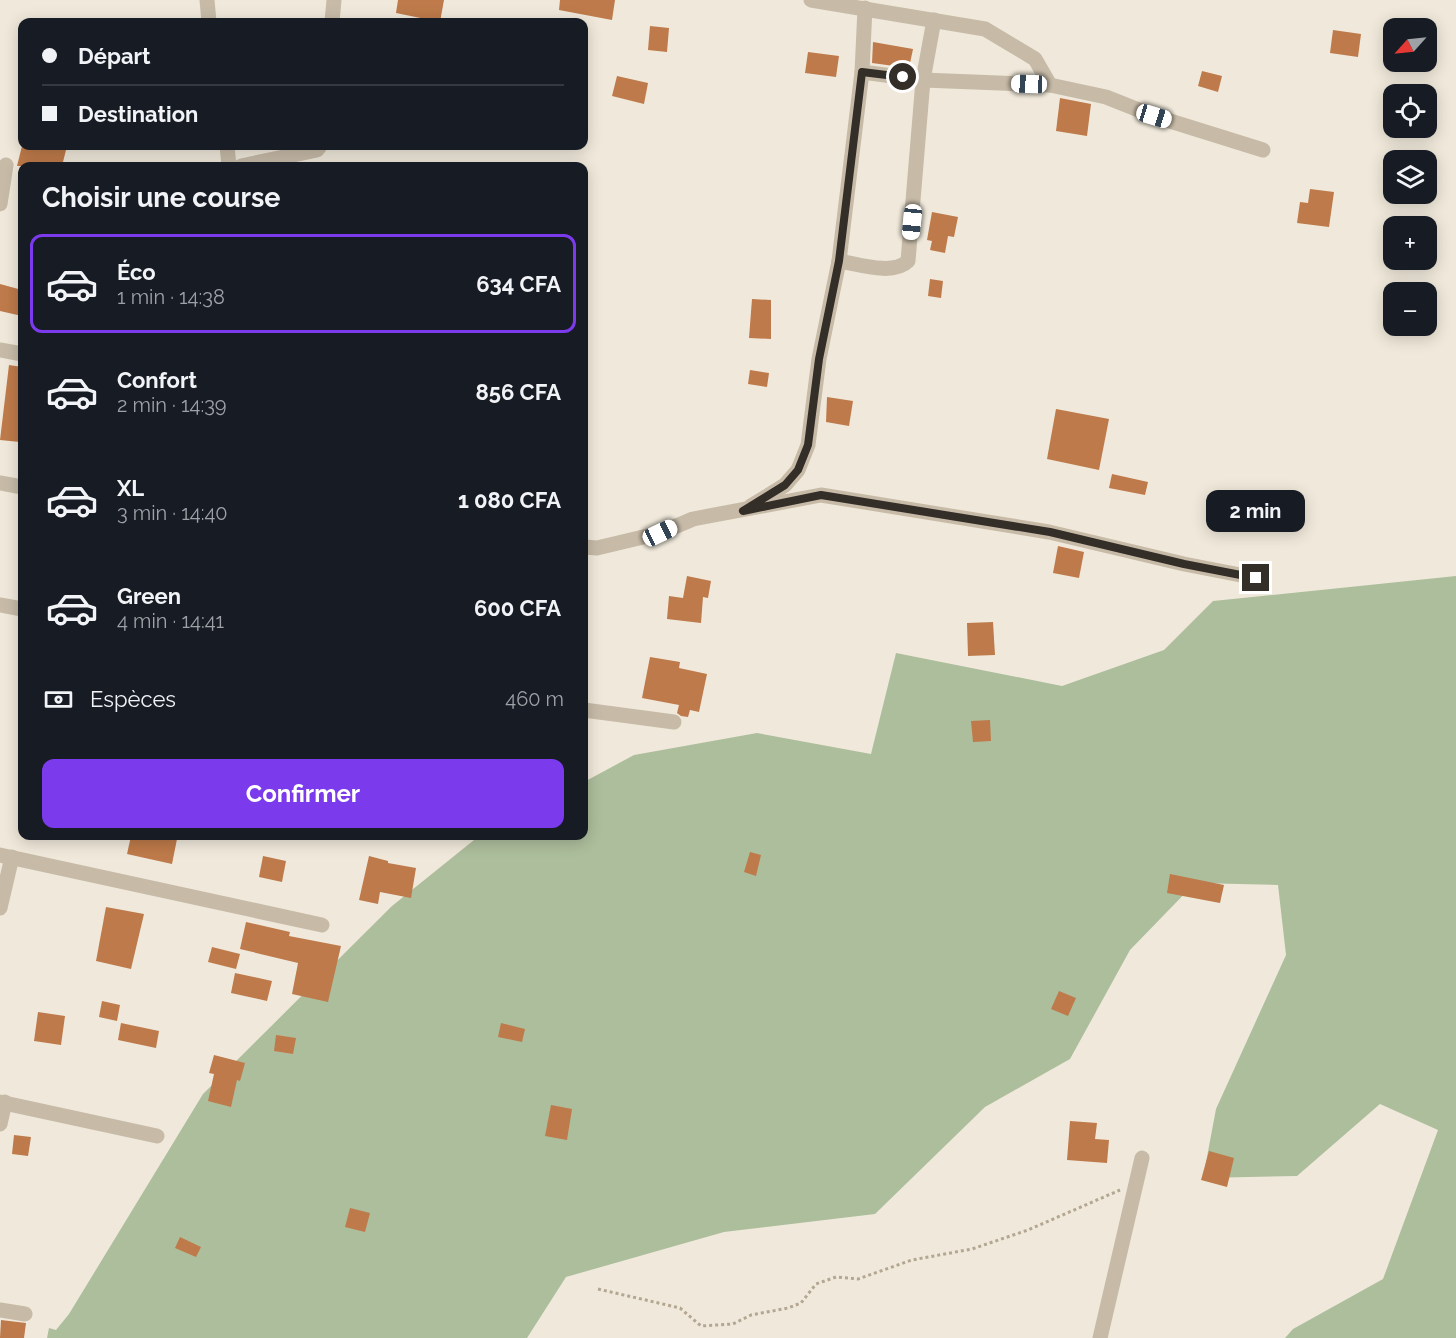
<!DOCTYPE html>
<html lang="fr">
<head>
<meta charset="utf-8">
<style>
  body { margin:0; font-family:Raleway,sans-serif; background:#20242c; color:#f1f3f6; height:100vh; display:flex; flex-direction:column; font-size:22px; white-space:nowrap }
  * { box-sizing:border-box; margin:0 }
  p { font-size:20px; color:#9ea1a6 }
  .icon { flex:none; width:33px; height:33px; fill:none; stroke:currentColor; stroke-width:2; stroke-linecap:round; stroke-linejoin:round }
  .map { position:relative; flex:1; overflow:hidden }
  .sheet { position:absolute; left:18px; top:162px; width:570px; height:678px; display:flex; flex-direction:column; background:#171b24; border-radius:12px; box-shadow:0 3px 15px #0003 }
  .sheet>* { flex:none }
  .top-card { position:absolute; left:18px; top:18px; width:570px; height:132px; border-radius:12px; box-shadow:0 3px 15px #0003; display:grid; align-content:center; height:132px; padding:0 24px; background:#171b24 }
  .needle { width:39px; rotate:243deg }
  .controls { position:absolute; left:1383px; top:18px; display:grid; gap:12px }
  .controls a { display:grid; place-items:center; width:54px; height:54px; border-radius:12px; background:#171b24; box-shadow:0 3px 15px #0003; font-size:30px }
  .end { position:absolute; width:27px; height:27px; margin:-14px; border:8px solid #342e28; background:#fff; box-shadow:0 0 0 3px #fff }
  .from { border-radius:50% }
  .bubble { position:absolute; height:42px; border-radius:12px; background:#171b24; box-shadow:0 3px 15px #0003; font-size:20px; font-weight:700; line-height:42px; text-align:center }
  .car { position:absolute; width:18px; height:36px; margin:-18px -9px; border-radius:8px; box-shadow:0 0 4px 2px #0007; background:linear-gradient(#fff 24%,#345 0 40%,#fff 0 76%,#345 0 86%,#fff 0) }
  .top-card b { display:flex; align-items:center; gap:21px; height:57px; font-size:22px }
  .top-card b+b { border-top:2px solid #363941 }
  .top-card i { width:15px; height:15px; background:#f1f3f6 }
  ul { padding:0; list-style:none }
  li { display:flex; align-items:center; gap:18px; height:99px; margin:0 12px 9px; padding:0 12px; border:3px solid transparent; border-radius:12px }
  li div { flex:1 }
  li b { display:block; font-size:22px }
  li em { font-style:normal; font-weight:700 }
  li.current { border-color:#7c3aed }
  li>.icon { width:54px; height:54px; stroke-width:1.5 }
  h2 { padding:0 24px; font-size:27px; line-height:72px }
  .pay { display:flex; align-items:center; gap:15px; height:66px; padding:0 24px; font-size:22px }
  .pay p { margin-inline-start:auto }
  .action { display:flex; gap:12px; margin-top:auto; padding:12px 24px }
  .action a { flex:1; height:69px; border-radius:12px; background:#7c3aed; color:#fff; font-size:24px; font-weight:700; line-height:69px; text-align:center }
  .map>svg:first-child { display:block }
  .green { fill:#adbe9c }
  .building { fill:#be7a4a }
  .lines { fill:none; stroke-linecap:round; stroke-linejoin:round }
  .path { stroke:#b3a692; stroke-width:3; stroke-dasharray:3 3; stroke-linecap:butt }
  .minor { stroke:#c7bba8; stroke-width:15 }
  .route { stroke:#342e28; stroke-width:8 }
</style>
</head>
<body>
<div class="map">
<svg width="1456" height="1338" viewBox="0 0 1456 1338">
  <rect width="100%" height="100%" fill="#f0e9db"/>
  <path class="green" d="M1456 576V1338H1285L1293 1329 1383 1279 1438 1130 1380 1104 1297 1176 1203 1178 1216 1109 1286 955 1278 885 1195 883 1130 950 1070 1059 985 1107 875 1214 724 1232 566 1277 527 1338H47L49 1328 56 1330 69 1314 203 1094 392 906 474 840 483 836H584V782L634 755 757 733 871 754 896 653 1062 686 1164 650 1213 601Z"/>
  <g class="building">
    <path d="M398 0H444L440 22 396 13Z"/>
    <path d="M560 0H615L612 20 559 10Z"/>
    <path d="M650 26 669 28 667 52 648 50Z"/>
    <path d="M1333 30 1361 34 1358 57 1330 53Z"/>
    <path d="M873 42 913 49 909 68 872 63Z"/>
    <path d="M808 52 839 56 836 77 805 73Z"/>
    <path d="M1202 71 1222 76 1218 92 1198 86Z"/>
    <path d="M617 76 648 83 644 104 612 96Z"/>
    <path d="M1060 98 1091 104 1087 136 1056 131Z"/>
    <path d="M22 146H67L62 166H17Z"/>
    <path d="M1310 189 1334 192 1329 227 1297 223 1300 202 1308 203Z"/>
    <path d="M932 212 958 217 954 237 948 236 945 253 930 250 932 241 927 240Z"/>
    <path d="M930 279 943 281 941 298 928 296Z"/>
    <path d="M0 284 22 290V316L0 311Z"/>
    <path d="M752 299 771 300V339L749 338Z"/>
    <path d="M9 365 22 367 19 417H22L20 442 0 440Z"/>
    <path d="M750 370 769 373 767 387 748 384Z"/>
    <path d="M827 397 853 401 849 426 826 422Z"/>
    <path d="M1056 409 1109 419 1099 470 1047 459Z"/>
    <path d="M1112 474 1148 482 1145 495 1109 488Z"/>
    <path d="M1058 546 1084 552 1079 578 1053 573Z"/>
    <path d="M687 576 711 581 708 598 703 597 701 623 667 619 669 596 683 598Z"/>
    <path d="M993 622 995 655 968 656 967 623Z"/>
    <path d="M650 657 680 662 679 668 707 674 699 712 690 710 688 717 681 716 677 713 679 705 642 698Z"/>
    <path d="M990 720 991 741 973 742 971 721Z"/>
    <path d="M131 836H161L177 839 172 864 127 854Z"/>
    <path d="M750 852 761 855 756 876 744 872Z"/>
    <path d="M263 856 286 861 282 882 259 877Z"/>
    <path d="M369 856 388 861V863L416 868 411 898 380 892 378 904 359 900Z"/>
    <path d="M1170 874 1224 885 1220 903 1167 893Z"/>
    <path d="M106 907 144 914 131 969 96 961Z"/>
    <path d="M246 922 290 932 289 936 341 946 328 1002 292 994 298 963 240 949Z"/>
    <path d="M212 947 240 954 236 969 208 962Z"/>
    <path d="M235 973 272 981 267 1001 231 993Z"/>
    <path d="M1059 991 1076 998 1068 1016 1051 1009Z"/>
    <path d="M102 1001 120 1005 117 1021 99 1017Z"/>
    <path d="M38 1012 65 1016 61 1045 34 1041Z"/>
    <path d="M121 1023 159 1031 156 1048 118 1040Z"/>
    <path d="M501 1023 525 1029 522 1042 498 1037Z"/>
    <path d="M276 1035 296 1038 293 1054 274 1051Z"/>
    <path d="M214 1055 245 1063 240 1081 237 1080 231 1107 208 1101 214 1074 209 1073Z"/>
    <path d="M551 1105 572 1109 567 1140 545 1136Z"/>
    <path d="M1070 1121 1097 1123 1095 1139 1109 1140 1107 1163 1067 1160Z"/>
    <path d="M14 1135 31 1137 28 1156 12 1154Z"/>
    <path d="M1209 1151 1234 1158 1227 1187 1201 1180Z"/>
    <path d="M350 1208 370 1213 365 1232 345 1227Z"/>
    <path d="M180 1237 201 1247 196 1257 175 1248Z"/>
    <path d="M1 1320 26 1323 24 1338H0Z"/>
  </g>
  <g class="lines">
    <path class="path" d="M598 1289 680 1308 701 1326 733 1324 751 1315 788 1308 801 1303 816 1284 836 1277 858 1279 912 1260 972 1249 1028 1230 1120 1190"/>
    <g class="minor">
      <path d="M207 0 209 22"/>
      <path d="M811 0 985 29 1035 59 1050 85 1106 97 1154 116 1263 150"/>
      <path d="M332 22 334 0"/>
      <path d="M862 72 923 80 1050 85"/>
      <path d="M227 146 229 166"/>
      <path d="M241 166 317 150 320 146"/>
      <path d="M0 204 6 165"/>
      <path d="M839 261C858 264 893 276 908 261L923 80 934 20"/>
      <path d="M0 350 22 354"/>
      <path d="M0 483 22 487"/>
      <path d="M751 506 785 485 798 470 808 445 819 359 839 261 862 72 865 8"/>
      <path d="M584 547 597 548 660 533 693 519 821 495 1049 532 1184 564 1256 578"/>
      <path d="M0 605 22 609"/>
      <path d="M584 710 674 722"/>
      <path d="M0 855 322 925"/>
      <path d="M0 908 12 857"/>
      <path d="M0 1102 157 1136"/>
      <path d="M0 1124 5 1102"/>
      <path d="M0 1310 25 1314"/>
      <path d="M1100 1338 1142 1158"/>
    </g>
  </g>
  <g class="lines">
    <path class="route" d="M903 77 862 72 839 261 819 359 808 445 798 470 785 485 743 511 821 495 1050 532 1184 564 1256 578"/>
  </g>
</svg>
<div class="controls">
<a><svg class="needle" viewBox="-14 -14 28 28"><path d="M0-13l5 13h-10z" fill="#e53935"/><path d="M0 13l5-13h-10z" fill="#9ea1a6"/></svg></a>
<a><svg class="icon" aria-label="locate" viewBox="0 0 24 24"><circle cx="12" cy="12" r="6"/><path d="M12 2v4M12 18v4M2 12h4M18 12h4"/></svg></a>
<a><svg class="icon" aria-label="layers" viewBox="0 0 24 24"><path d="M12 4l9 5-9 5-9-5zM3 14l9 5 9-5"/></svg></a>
<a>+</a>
<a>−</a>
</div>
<i class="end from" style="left:903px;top:77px"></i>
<i class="end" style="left:1256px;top:578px"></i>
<div class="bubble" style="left:1206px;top:490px;width:99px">2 min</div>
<i class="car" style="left:1029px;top:84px;rotate:272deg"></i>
<i class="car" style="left:1154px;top:116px;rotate:107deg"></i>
<i class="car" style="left:912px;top:222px;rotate:186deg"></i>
<i class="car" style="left:660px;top:533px;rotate:65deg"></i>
<div class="top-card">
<b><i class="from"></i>Départ</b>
<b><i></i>Destination</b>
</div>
<section class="sheet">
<h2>Choisir une course</h2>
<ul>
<li class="current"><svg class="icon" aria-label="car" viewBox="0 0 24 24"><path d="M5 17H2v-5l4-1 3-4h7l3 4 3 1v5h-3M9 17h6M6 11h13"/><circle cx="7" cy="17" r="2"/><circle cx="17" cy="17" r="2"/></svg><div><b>Éco</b><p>1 min · 14:38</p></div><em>634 CFA</em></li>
<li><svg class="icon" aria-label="car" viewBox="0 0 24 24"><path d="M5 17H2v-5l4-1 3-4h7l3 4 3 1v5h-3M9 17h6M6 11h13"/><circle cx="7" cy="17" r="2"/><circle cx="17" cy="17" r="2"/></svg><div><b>Confort</b><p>2 min · 14:39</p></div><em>856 CFA</em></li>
<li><svg class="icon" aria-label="car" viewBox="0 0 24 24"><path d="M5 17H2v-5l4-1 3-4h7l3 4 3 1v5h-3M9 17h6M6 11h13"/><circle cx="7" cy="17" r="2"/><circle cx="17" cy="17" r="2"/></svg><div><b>XL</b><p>3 min · 14:40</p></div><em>1 080 CFA</em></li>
<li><svg class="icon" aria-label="car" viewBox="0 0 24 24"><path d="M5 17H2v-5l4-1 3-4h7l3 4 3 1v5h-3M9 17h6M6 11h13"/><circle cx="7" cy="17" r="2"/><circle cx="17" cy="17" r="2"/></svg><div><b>Green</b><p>4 min · 14:41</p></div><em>600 CFA</em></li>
</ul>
<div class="pay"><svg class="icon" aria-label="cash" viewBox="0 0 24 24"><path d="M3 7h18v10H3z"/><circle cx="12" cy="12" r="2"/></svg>Espèces<p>460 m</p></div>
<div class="action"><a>Confirmer</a></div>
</section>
</div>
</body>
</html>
